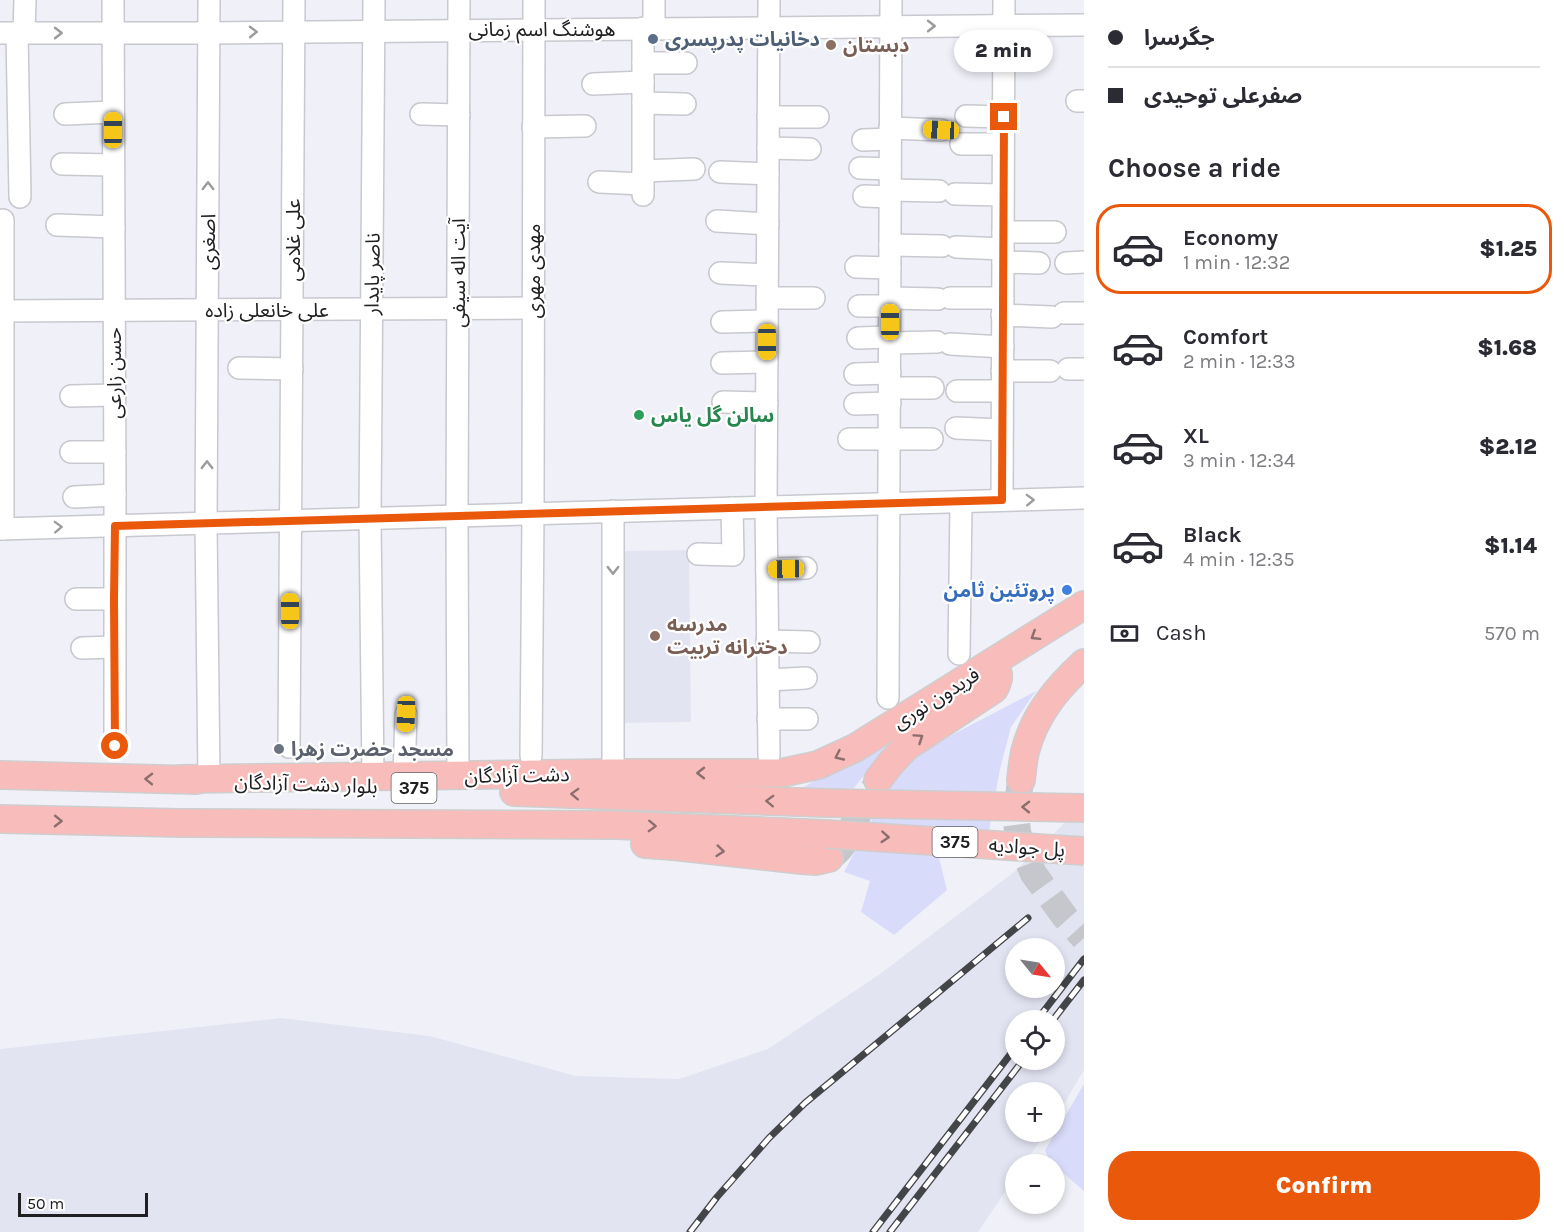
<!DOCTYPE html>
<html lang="en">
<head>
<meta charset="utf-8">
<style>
  body { margin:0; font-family:Karla,"Noto Sans Arabic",sans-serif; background:#f7f7f7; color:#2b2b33; height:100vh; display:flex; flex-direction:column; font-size:22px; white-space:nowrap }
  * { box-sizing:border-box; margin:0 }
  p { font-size:20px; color:#7c7c81 }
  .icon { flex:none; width:33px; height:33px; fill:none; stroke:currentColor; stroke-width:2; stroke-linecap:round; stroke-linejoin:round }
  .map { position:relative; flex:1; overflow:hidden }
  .drawer { display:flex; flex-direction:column; background:#fff; width:480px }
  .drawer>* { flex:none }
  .banner { display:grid; align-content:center; height:132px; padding:0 24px; background:#fff }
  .needle { width:39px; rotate:120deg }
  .buttons { position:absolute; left:1005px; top:938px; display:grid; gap:12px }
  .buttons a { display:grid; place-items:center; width:60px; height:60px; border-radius:50%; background:#fff; box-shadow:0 3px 9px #0003; font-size:30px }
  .scale { position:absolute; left:18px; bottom:15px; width:130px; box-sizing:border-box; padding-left:6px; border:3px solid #202023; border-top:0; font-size:16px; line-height:21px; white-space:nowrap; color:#202023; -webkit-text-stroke:4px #fff; paint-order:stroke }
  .end { position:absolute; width:27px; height:27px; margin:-14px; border:8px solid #ea580c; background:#fff; box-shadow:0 0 0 3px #fff }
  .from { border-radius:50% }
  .bubble { position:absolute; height:42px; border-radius:21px; background:#fff; box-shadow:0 3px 9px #0003; font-size:20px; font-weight:800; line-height:42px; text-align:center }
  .car { position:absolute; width:18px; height:36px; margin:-18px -9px; border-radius:8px; box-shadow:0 0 4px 2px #0007; background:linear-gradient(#f5c518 24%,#345 0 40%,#f5c518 0 76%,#345 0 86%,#f5c518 0) }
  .banner b { display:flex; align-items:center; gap:21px; height:57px; font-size:22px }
  .banner b+b { border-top:2px solid #e1e1e2 }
  .banner i { width:15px; height:15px; background:#2b2b33 }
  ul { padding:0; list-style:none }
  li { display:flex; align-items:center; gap:18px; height:90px; margin:0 12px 9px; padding:0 12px; border:3px solid transparent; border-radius:24px }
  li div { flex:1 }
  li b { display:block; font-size:22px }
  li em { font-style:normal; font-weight:800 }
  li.active { border-color:#ea580c }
  li>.icon { width:54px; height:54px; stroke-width:1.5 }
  h2 { padding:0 24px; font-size:27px; line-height:72px }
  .pay { display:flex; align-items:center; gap:15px; height:66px; padding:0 24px; font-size:22px }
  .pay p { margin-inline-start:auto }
  .button { display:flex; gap:12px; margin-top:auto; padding:12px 24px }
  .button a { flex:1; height:69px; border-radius:24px; background:#ea580c; color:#fff; font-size:24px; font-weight:800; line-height:69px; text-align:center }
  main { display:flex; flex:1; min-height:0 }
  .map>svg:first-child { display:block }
  .built { fill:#e3e4f2; fill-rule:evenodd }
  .green { fill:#d9dbfa }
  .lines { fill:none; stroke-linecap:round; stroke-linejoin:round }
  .major-tunnel { stroke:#c6c7cd; stroke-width:27; stroke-dasharray:27 14; stroke-linecap:butt }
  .minor-casing { stroke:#c8c8cf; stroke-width:24 }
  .major-casing { stroke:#cececf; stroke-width:30 }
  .minor { stroke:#fff; stroke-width:21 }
  .major { stroke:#f8bcba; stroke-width:27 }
  .rail-casing { stroke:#444548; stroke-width:7 }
  .rail { stroke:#fff; stroke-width:4.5; stroke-dasharray:14; stroke-linecap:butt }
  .major-bridge-casing { stroke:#cececf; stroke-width:30; stroke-linecap:butt }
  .major-bridge { stroke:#f8bcba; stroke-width:27 }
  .oneway { stroke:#9b9b9c }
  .oneway2 { stroke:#8c6e6e }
  .route { stroke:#ea580c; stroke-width:8 }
  .service-dot { fill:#5c6f8a; stroke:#fff; stroke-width:2 }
  .education-dot { fill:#8d6e63; stroke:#fff; stroke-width:2 }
  .leisure-dot { fill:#2e9e5b; stroke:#fff; stroke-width:2 }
  .shop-dot { fill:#3f7fe0; stroke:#fff; stroke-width:2 }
  .worship-dot { fill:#6b7280; stroke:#fff; stroke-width:2 }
  .labels { text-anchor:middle; stroke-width:4.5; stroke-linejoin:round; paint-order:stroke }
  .shield { fill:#fff; stroke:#636365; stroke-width:1.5 }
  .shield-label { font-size:18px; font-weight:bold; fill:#202023 }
  .street-label { font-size:20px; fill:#202023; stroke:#fff }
  .service-label { font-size:20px; font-weight:bold; fill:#4e5e75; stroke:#fff; text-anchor:start }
  .education-label { font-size:20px; font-weight:bold; fill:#785e54; stroke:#fff; text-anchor:start }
  .leisure-label { font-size:20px; font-weight:bold; fill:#27864d; stroke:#fff; text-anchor:start }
  .shop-label { font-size:20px; font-weight:bold; fill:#366cbe; stroke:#fff; text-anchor:end }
  .worship-label { font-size:20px; font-weight:bold; fill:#5b616d; stroke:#fff; text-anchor:start }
</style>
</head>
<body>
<main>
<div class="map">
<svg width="1084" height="1232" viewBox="0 0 1084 1232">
  <rect width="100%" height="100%" fill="#f0f1f8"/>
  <g class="built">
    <path d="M689 550 691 722 620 723 619 551Z"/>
    <path d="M1084 804V1070L1055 1119 1054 1092H1016V1131H1047L1024 1164H1016L1015 1177 978 1232H0V1049L281 1018 430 1036 576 1076 679 1079 768 1049 880 974 1014 872ZM1016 948H1054V987H1016ZM1016 1020H1054V1059H1016Z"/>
  </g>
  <g class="green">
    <path d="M1036 691 1011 727 1000 769 985 853 939 858 947 890 894 935 861 912 870 881 844 872 891 783 923 750Z"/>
    <path d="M898 732 854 788 790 795Z"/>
    <path d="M1084 1084V1191L1055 1166 1054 1164 1049 1161 1045 1150Z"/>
  </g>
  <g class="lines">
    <g class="major-tunnel">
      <path d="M1020 784 1016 819 1018 834 1033 873 1065 917 1084 938"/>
      <path d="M829 858C846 847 847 836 856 819 861 807 869 796 876 785"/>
    </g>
    <defs>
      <g id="minor">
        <path d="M113 0 115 495V746"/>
        <path d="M209 0 206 523 209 779"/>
        <path d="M643 28V195"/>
        <path d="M654 28V0"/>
        <path d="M0 33H209L1084 25"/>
        <path d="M17 33 20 197"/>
        <path d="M24 33 25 0"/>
        <path d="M643 63H686"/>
        <path d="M593 84 643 82"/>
        <path d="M1077 101H1084"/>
        <path d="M643 103 685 104"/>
        <path d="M65 114 113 112"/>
        <path d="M421 114 459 115"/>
        <path d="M966 116 1003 117"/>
        <path d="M768 117H818"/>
        <path d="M533 127 585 126"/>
        <path d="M890 128 941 130"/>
        <path d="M863 140 890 139"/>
        <path d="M961 144H1003"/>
        <path d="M768 148 810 149"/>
        <path d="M62 164 113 165"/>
        <path d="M860 168 890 169"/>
        <path d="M643 171 694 169"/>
        <path d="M720 172 768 174"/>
        <path d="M599 182 643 184"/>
        <path d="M890 190 939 191"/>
        <path d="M955 194 1003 195"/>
        <path d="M864 196 890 197"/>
        <path d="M717 221 768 224"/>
        <path d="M57 225 114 227"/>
        <path d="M1003 232H1055"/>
        <path d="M890 245 942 246"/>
        <path d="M956 247 1003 249"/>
        <path d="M1003 262 1039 263"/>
        <path d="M1066 263 1084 262"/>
        <path d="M856 267 890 268"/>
        <path d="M720 273 767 275"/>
        <path d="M767 298H814"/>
        <path d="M890 298 938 299"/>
        <path d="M950 298H1003"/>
        <path d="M859 306H890"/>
        <path d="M0 311 533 308"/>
        <path d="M1064 313H1084"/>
        <path d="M1002 315 1052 317"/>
        <path d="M722 322 767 321"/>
        <path d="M858 338 890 337"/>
        <path d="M890 343 937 342"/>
        <path d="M950 344 1003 347"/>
        <path d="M722 363 767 362"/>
        <path d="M239 368 292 369"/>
        <path d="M1068 369H1084"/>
        <path d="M1002 371H1050"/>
        <path d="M855 374 890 373"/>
        <path d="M890 388H933"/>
        <path d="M957 391H1002"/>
        <path d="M71 396 115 395"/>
        <path d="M723 402 767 403"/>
        <path d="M855 404 890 403"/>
        <path d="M956 428 1002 430"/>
        <path d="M849 439H932"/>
        <path d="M71 452H115"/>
        <path d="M74 497 115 495"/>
        <path d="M1002 500 1004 0"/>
        <path d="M613 511V773"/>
        <path d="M0 529 1084 498"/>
        <path d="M3 529V220"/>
        <path d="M698 554 733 555 732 508"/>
        <path d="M767 569 806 568"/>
        <path d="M76 599H114"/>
        <path d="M767 641 809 642"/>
        <path d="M82 648 114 647"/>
        <path d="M959 654 961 502"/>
        <path d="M768 680 806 678"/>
        <path d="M888 698 891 0"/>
        <path d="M768 719H807"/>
        <path d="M289 747 294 0"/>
        <path d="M531 756 533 514 534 0"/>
        <path d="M769 756 766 507 769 0"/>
        <path d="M404 776 406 714"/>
        <path d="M458 776 457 516 459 0"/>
        <path d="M373 777 370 518 374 0"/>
      </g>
      <g id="major">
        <path d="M0 775 197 780"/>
        <path d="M181 779 613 773H781L818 765 855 748 1084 605"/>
        <path d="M878 780 891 763 906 747 994 689C1001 676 1001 666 982 670"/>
        <path d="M1021 780C1022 771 1023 761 1025 752 1034 715 1057 688 1084 663"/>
        <path d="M514 792 828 803"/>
        <path d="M0 819 180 823 616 825 827 834"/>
        <path d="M645 844 673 846 802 860 816 861 829 858"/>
      </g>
    </defs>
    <use href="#minor" class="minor-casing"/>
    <use href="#major" class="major-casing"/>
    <use href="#minor" class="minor"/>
    <use href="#major" class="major"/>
    <defs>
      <g id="rail">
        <path d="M1037 1020 1084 959"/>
        <path d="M1053 1020 1084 980"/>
        <path d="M690 1232 717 1197 769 1138 805 1103 1028 918"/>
        <path d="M873 1232 1016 1047"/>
        <path d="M890 1232 1024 1059"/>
      </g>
    </defs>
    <use href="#rail" class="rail-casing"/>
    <use href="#rail" class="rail"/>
    <defs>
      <g id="major-bridge">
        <path d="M828 803 1084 808"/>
        <path d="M827 834 1084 851"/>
      </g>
    </defs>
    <use href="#major-bridge" class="major-bridge-casing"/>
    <use href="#major-bridge" class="major-bridge"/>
  </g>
  <defs><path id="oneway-chevron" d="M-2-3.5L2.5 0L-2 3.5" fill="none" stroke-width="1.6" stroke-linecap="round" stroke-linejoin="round" transform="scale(1.5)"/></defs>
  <g class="oneway">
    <use href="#oneway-chevron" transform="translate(931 26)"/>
    <use href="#oneway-chevron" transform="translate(253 32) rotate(-1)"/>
    <use href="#oneway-chevron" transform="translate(58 33)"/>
    <use href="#oneway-chevron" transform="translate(208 186) rotate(-90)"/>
    <use href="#oneway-chevron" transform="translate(207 465) rotate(-90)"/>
    <use href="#oneway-chevron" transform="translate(1030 500) rotate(-2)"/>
    <use href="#oneway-chevron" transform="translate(58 527) rotate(-2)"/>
    <use href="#oneway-chevron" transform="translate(613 570) rotate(90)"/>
  </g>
  <g class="oneway2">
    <use href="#oneway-chevron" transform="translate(1035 636) rotate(148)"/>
    <use href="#oneway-chevron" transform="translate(919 738) rotate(-34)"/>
    <use href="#oneway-chevron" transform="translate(839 756) rotate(155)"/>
    <use href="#oneway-chevron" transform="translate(701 773) rotate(180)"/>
    <use href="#oneway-chevron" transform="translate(149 779) rotate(-179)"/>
    <use href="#oneway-chevron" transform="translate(575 794) rotate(-178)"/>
    <use href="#oneway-chevron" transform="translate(770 801) rotate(-178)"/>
    <use href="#oneway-chevron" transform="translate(1026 807) rotate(-179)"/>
    <use href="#oneway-chevron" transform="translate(58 821) rotate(1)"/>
    <use href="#oneway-chevron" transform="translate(652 826) rotate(2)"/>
    <use href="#oneway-chevron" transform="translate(885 837) rotate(4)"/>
    <use href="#oneway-chevron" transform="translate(720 851) rotate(6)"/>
  </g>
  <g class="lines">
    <path class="route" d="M115 746 114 599 115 526 1002 500 1004 117"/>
  </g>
  <circle class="service-dot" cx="653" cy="39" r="6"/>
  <g class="education-dot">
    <circle cx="831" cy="45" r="6"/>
    <circle cx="655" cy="636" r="6"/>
  </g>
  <circle class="leisure-dot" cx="639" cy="415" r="6"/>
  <circle class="shop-dot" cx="1067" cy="590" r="6"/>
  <circle class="worship-dot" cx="279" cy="749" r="6"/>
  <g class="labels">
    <g class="shield">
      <rect x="391.5" y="773" width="45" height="30" rx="4.5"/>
      <rect x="932.5" y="827" width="45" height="30" rx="4.5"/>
    </g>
    <g class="shield-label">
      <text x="414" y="794">375</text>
      <text x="955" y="848">375</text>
    </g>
    <g class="street-label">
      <text x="542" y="36">هوشنگ اسم زمانی</text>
      <text transform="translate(293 240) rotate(-90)" y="7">علی غلامی</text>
      <text transform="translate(208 242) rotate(-90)" y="7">اصغری</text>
      <text transform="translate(533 271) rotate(-90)" y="7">مهدی مهری</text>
      <text transform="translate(458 273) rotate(-90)" y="7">آیت اله سیفی</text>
      <text transform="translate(372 274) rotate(-89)" y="7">ناصر پایدار</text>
      <text x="267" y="317">علی خانعلی زاده</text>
      <text transform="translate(114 373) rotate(-90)" y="7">حسن زارعی</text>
      <text transform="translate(936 698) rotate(-32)" y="7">فریدون نوری</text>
      <text transform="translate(517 775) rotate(-1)" y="7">دشت آزادگان</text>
      <text transform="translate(306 784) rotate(2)" y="7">بلوار دشت آزادگان</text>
      <text transform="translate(1027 847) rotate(4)" y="7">پل جوادیه</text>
    </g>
    <g class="service-label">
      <text x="665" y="46">دخانیات پدرپسری</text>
    </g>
    <g class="education-label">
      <text x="843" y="52">دبستان</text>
      <text x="667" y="631">مدرسه<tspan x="667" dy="23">دخترانه تربیت</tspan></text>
    </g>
    <g class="leisure-label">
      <text x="651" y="422">سالن گل یاس</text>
    </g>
    <g class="shop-label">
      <text x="1055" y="597">پروتئین ثامن</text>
    </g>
    <g class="worship-label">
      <text x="291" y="756">مسجد حضرت زهرا</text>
    </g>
  </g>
</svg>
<div class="buttons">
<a><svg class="needle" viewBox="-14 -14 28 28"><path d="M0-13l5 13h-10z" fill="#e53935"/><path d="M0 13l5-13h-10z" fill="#7c7c81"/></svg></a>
<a><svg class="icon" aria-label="locate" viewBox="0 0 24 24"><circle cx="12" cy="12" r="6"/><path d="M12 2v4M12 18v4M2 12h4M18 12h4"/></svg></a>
<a>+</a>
<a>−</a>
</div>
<div class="scale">50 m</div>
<i class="end from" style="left:115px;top:746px"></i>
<i class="end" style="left:1004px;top:117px"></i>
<div class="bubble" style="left:954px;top:30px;width:99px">2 min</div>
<i class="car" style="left:113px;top:130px;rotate:0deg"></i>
<i class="car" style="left:941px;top:130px;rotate:273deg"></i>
<i class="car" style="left:890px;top:322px;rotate:0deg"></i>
<i class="car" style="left:767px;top:342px;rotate:180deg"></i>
<i class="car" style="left:786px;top:569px;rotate:269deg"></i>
<i class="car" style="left:290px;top:611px;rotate:0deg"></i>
<i class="car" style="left:406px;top:714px;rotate:182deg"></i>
</div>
<section class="drawer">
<div class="banner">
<b><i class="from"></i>جگرسرا</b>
<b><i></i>صفرعلی توحیدی</b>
</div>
<h2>Choose a ride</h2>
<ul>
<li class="active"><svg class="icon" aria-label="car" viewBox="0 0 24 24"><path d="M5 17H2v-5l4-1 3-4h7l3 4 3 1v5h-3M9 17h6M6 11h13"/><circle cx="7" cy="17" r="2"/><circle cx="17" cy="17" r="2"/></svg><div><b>Economy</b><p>1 min · 12:32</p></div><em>$1.25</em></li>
<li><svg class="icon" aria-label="car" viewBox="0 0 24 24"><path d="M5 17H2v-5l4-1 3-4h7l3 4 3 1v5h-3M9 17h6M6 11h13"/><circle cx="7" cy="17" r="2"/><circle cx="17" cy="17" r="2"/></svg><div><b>Comfort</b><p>2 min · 12:33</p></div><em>$1.68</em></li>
<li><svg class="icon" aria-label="car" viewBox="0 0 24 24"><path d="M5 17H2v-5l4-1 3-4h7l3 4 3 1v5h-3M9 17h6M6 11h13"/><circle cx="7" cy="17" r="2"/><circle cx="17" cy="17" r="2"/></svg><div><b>XL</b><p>3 min · 12:34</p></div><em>$2.12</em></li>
<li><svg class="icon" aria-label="car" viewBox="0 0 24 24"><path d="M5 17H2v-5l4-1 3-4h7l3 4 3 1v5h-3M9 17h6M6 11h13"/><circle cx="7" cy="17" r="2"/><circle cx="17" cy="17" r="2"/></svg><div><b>Black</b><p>4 min · 12:35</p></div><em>$1.14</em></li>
</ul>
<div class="pay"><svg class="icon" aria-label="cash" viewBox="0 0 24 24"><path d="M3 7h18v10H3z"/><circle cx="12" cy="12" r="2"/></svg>Cash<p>570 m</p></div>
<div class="button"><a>Confirm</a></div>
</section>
</main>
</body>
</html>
